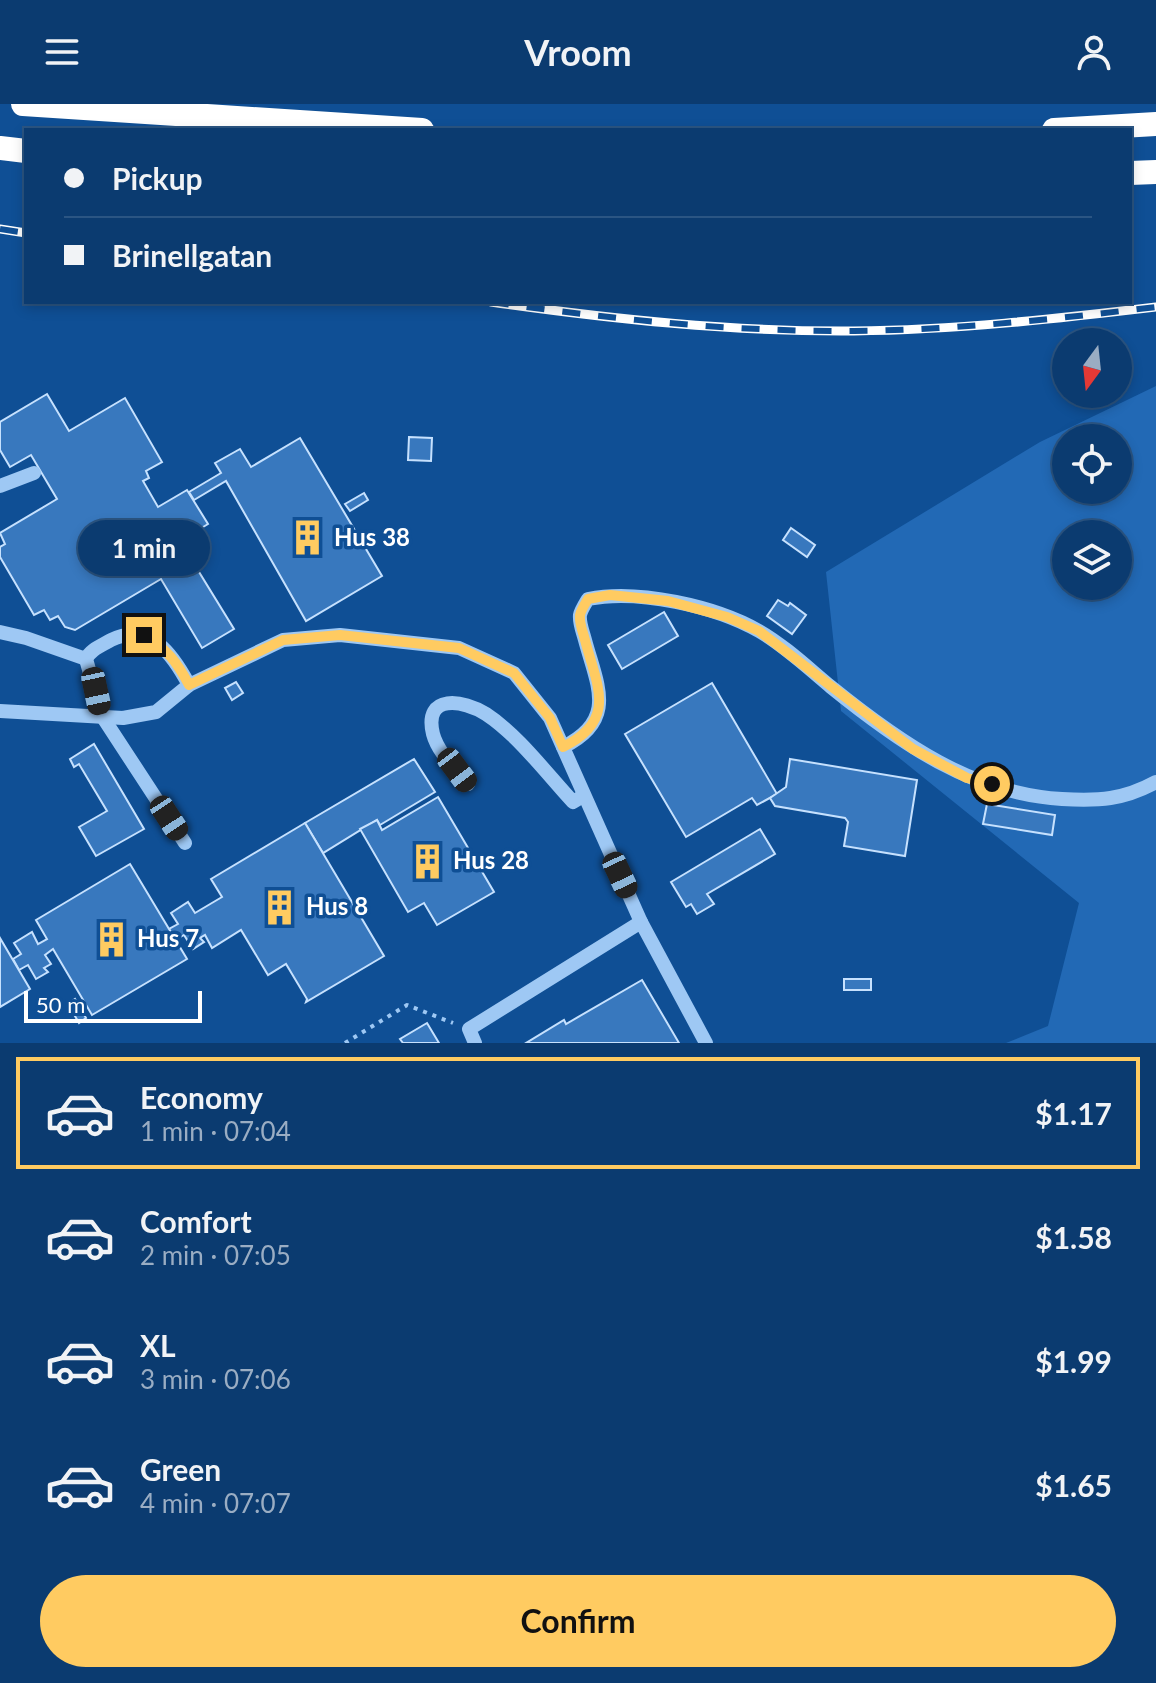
<!DOCTYPE html>
<html lang="en">
<head>
<meta charset="utf-8">
<style>
  body { margin:0; font-family:Lato,sans-serif; background:#144275; color:#f1f3f6; height:100vh; display:flex; flex-direction:column; font-size:30px; white-space:nowrap }
  * { box-sizing:border-box; margin:0 }
  p { font-size:26px; color:#9aadc3 }
  .icon { flex:none; width:44px; height:44px; fill:none; stroke:currentColor; stroke-width:2; stroke-linecap:round; stroke-linejoin:round }
  .map { position:relative; height:939px; overflow:hidden }
  .sheet { display:flex; flex-direction:column; background:#0b3b70; flex:1 }
  .sheet>* { flex:none }
  .guide { position:absolute; left:24px; top:24px; width:1108px; height:176px; border-radius:0px; box-shadow:0 4px 12px #0003,0 0 0 2px #2b5583; display:grid; align-content:center; height:176px; padding:0 40px; background:#0b3b70 }
  .needle { width:52px; rotate:195deg }
  .buttons { position:absolute; left:1052px; top:224px; display:grid; gap:16px }
  .buttons a { display:grid; place-items:center; width:80px; height:80px; border-radius:50%; background:#0b3b70; box-shadow:0 4px 12px #0003,0 0 0 2px #2b5583; font-size:40px }
  .scale { position:absolute; left:24px; bottom:20px; width:178px; box-sizing:border-box; padding-left:8px; border:4px solid #fff; border-top:0; font-size:22px; line-height:28px; white-space:nowrap; color:#fff; -webkit-text-stroke:6px #0f4f95; paint-order:stroke }
  .end { position:absolute; width:36px; height:36px; margin:-18px; border:10px solid #ffcb61; background:#111; box-shadow:0 0 0 4px #111 }
  .from { border-radius:50% }
  .bubble { position:absolute; height:56px; border-radius:28px; background:#0b3b70; box-shadow:0 4px 12px #0003,0 0 0 2px #2b5583; font-size:26px; font-weight:700; line-height:56px; text-align:center }
  .car { position:absolute; width:24px; height:48px; margin:-24px -12px; border-radius:10px; box-shadow:0 0 6px 2px #0007; background:linear-gradient(#222 24%,#8ab4d8 0 40%,#222 0 76%,#8ab4d8 0 86%,#222 0) }
  .guide b { display:flex; align-items:center; gap:28px; height:76px; font-size:30px }
  .guide b+b { border-top:2px solid #2b5583 }
  .guide i { width:20px; height:20px; background:#f1f3f6 }
  ul { padding:14px 0 0; list-style:none }
  li { display:flex; align-items:center; gap:24px; height:112px; margin:0 16px 12px; padding:0 24px; border:4px solid transparent; border-radius:0px }
  li div { flex:1 }
  li b { display:block; font-size:30px }
  li em { font-style:normal; font-weight:700 }
  li.current { border-color:#ffcb61 }
  li>.icon { width:72px; height:72px; stroke-width:1.5 }
  .primary-button { display:flex; gap:16px; margin-top:auto; padding:16px 40px }
  .primary-button a { flex:1; height:92px; border-radius:48px; background:#ffcb61; color:#111; font-size:32px; font-weight:700; line-height:92px; text-align:center }
  header { display:flex; justify-content:space-between; align-items:center; height:104px; padding:0 40px; background:#0b3b70; font-size:36px; font-weight:700 }
  .map>svg:first-child { display:block }
  .green { fill:#2269b5; fill-rule:evenodd }
  .building { fill:#3878be; stroke:#c6e1fe; stroke-width:2 }
  .lines { fill:none; stroke-linecap:round; stroke-linejoin:round }
  .path { stroke:#9ec8f4; stroke-width:4; stroke-dasharray:4 6; stroke-linecap:butt }
  .minor { stroke:#9ec8f4; stroke-width:14 }
  .highway { stroke:#fff; stroke-width:24 }
  .rail-casing { stroke:#fff; stroke-width:9 }
  .rail { stroke:#0f4f95; stroke-width:6; stroke-dasharray:18; stroke-linecap:butt }
  .route { stroke:#ffcb61; stroke-width:10 }
  .labels { text-anchor:middle; stroke-width:7; stroke-linejoin:round; paint-order:stroke }
  .poi-label { font-size:24px; font-weight:bold; fill:#fff; stroke:#0f4f95; text-anchor:start }
</style>
</head>
<body>
<header><svg class="icon" aria-label="menu" viewBox="0 0 24 24"><path d="M4 6h16M4 12h16M4 18h16"/></svg>Vroom<svg class="icon" aria-label="person" viewBox="0 0 24 24"><circle cx="12" cy="8" r="4"/><path d="M4 21q1-7 8-7t8 7"/></svg></header>
<div class="map">
<svg width="1156" height="939" viewBox="0 0 1156 939">
  <rect width="100%" height="100%" fill="#0f4f95"/>
  <path class="green" d="M1156 282V939H1006L1048 922 1079 799 841 607 826 468 1040 338ZM1066 334H1118V386H1066ZM1066 430H1118V482H1066Z"/>
  <g class="building">
    <path d="M47 290 69 327 125 294 162 358 146 367 149 374 143 377 158 403 187 386 208 420 180 437 234 525 202 544 161 475 75 526 65 523 58 512 50 516 44 506 34 511 0 453V443L5 440 0 429 57 395 31 351 10 363 0 346V318Z"/>
    <path d="M409 333 432 334 431 357 408 356Z"/>
    <path d="M300 334 382 472 306 517 226 377 194 396 189 388 221 369 215 359 240 345 251 363Z"/>
    <path d="M364 389 368 396 350 407 345 400Z"/>
    <path d="M791 424 815 441 807 453 783 436Z"/>
    <path d="M778 496 788 502 790 499 806 511 792 530 767 512Z"/>
    <path d="M664 508 678 532 622 565 608 541Z"/>
    <path d="M236 578 243 589 232 596 225 584Z"/>
    <path d="M712 579 777 690 757 701 752 694 686 733 625 630Z"/>
    <path d="M94 640 144 725 96 752 79 723 107 707 79 660 74 663 70 655Z"/>
    <path d="M414 655 435 688 380 721 377 716 323 749 305 719Z"/>
    <path d="M790 655 917 676 905 752 844 742 848 718 845 714 775 702 770 694 786 683Z"/>
    <path d="M438 693 494 788 437 821 424 799 408 808 360 725 377 716 382 726Z"/>
    <path d="M987 700 1055 711 1052 731 983 720Z"/>
    <path d="M305 719 384 852 306 898 307 895 286 860 268 871 241 826 212 844 205 831 200 834 204 838 193 845 184 831 175 836 169 825 178 820 171 809 188 798 195 809 222 793 211 775Z"/>
    <path d="M760 725 775 750 707 790 714 800 697 810 691 800 686 803 671 778Z"/>
    <path d="M130 760 187 855 92 911 53 845 45 851 51 860 44 864 48 868 36 875 28 861 19 866 13 855 21 850 14 839 32 828 38 840 47 835 36 816Z"/>
    <path d="M0 834 30 885 0 903Z"/>
    <rect x="844" y="875" width="27" height="11"/>
    <path d="M642 876 679 939H526L564 916 566 920Z"/>
    <path d="M75 895 86 914 79 919 68 900Z"/>
    <path d="M427 919 439 939H403L400 935Z"/>
  </g>
  <g class="lines">
    <path class="path" d="M345 939 407 901 453 919"/>
    <g class="minor">
      <path d="M0 382 34 369"/>
      <path d="M0 528 26 534 86 555"/>
      <path d="M0 607 123 614 156 608 189 581 283 536 340 531 459 544 514 569 550 614 641 818"/>
      <path d="M563 643C618 616 597 581 585 536 583 528 579 519 580 511 581 506 585 500 588 495 638 485 715 502 759 527 785 542 808 564 831 583 899 638 972 690 1062 695 1099 697 1123 696 1156 678"/>
      <path d="M468 680C456 665 438 649 433 630 423 589 464 596 486 610 518 631 547 670 573 698L583 692"/>
      <path d="M185 739 102 612 86 555C91 545 101 542 111 536 150 517 173 551 189 581"/>
      <path d="M475 939 469 925 641 818 706 939"/>
    </g>
    <g class="highway">
      <path d="M23 0 422 26"/>
      <path d="M1054 26 1156 20"/>
      <path d="M0 44 26 47"/>
      <path d="M1130 69 1156 68"/>
    </g>
    <defs>
      <g id="rail">
        <path d="M0 125 26 129"/>
        <path d="M491 198C611 215 733 228 854 227 955 226 1055 215 1156 203"/>
      </g>
    </defs>
    <use href="#rail" class="rail-casing"/>
    <use href="#rail" class="rail"/>
  </g>
  <g class="lines">
    <path class="route" d="M144 531C167 545 177 558 189 581L283 536 340 531 459 544 514 569 550 614 563 643C618 616 597 582 585 536 583 528 579 519 580 511 581 506 585 500 588 495L610 491 668 497 727 513 759 527 913 645 967 674 992 680"/>
  </g>
  <defs>
    <symbol id="building-bare" viewBox="-9 -9 18 18"><path d="M-4-6H4V6H1V3H-1V6H-4ZM-2.5-4.3h1.7v1.8h-1.7ZM.8-4.3h1.7v1.8H.8ZM-2.5-1h1.7V.8h-1.7ZM.8-1h1.7V.8H.8Z" fill="#ffcb61" stroke="#0f4f95" stroke-width="2.5" paint-order="stroke"/></symbol>
  </defs>
  <g fill-rule="evenodd">
    <use href="#building-bare" x="282" y="408" width="51" height="51"/>
    <use href="#building-bare" x="402" y="732" width="51" height="51"/>
    <use href="#building-bare" x="254" y="778" width="51" height="51"/>
    <use href="#building-bare" x="86" y="810" width="51" height="51"/>
  </g>
  <g class="labels">
    <g class="poi-label">
      <text x="334" y="442">Hus 38</text>
      <text x="453" y="765">Hus 28</text>
      <text x="306" y="811">Hus 8</text>
      <text x="137" y="843">Hus 7</text>
    </g>
  </g>
</svg>
<div class="buttons">
<a><svg class="needle" viewBox="-14 -14 28 28"><path d="M0-13l5 13h-10z" fill="#e53935"/><path d="M0 13l5-13h-10z" fill="#9aadc3"/></svg></a>
<a><svg class="icon" aria-label="locate" viewBox="0 0 24 24"><circle cx="12" cy="12" r="6"/><path d="M12 2v4M12 18v4M2 12h4M18 12h4"/></svg></a>
<a><svg class="icon" aria-label="layers" viewBox="0 0 24 24"><path d="M12 4l9 5-9 5-9-5zM3 14l9 5 9-5"/></svg></a>
</div>
<div class="scale">50 m</div>
<i class="end from" style="left:992px;top:680px"></i>
<i class="end" style="left:144px;top:531px"></i>
<div class="bubble" style="left:78px;top:416px;width:132px">1 min</div>
<i class="car" style="left:96px;top:587px;rotate:168deg"></i>
<i class="car" style="left:457px;top:666px;rotate:143deg"></i>
<i class="car" style="left:169px;top:714px;rotate:147deg"></i>
<i class="car" style="left:620px;top:771px;rotate:155deg"></i>
<div class="guide">
<b><i class="from"></i>Pickup</b>
<b><i></i>Brinellgatan</b>
</div>
</div>
<section class="sheet">
<ul>
<li class="current"><svg class="icon" aria-label="car" viewBox="0 0 24 24"><path d="M5 17H2v-5l4-1 3-4h7l3 4 3 1v5h-3M9 17h6M6 11h13"/><circle cx="7" cy="17" r="2"/><circle cx="17" cy="17" r="2"/></svg><div><b>Economy</b><p>1 min · 07:04</p></div><em>$1.17</em></li>
<li><svg class="icon" aria-label="car" viewBox="0 0 24 24"><path d="M5 17H2v-5l4-1 3-4h7l3 4 3 1v5h-3M9 17h6M6 11h13"/><circle cx="7" cy="17" r="2"/><circle cx="17" cy="17" r="2"/></svg><div><b>Comfort</b><p>2 min · 07:05</p></div><em>$1.58</em></li>
<li><svg class="icon" aria-label="car" viewBox="0 0 24 24"><path d="M5 17H2v-5l4-1 3-4h7l3 4 3 1v5h-3M9 17h6M6 11h13"/><circle cx="7" cy="17" r="2"/><circle cx="17" cy="17" r="2"/></svg><div><b>XL</b><p>3 min · 07:06</p></div><em>$1.99</em></li>
<li><svg class="icon" aria-label="car" viewBox="0 0 24 24"><path d="M5 17H2v-5l4-1 3-4h7l3 4 3 1v5h-3M9 17h6M6 11h13"/><circle cx="7" cy="17" r="2"/><circle cx="17" cy="17" r="2"/></svg><div><b>Green</b><p>4 min · 07:07</p></div><em>$1.65</em></li>
</ul>
<div class="primary-button"><a>Confirm</a></div>
</section>
</body>
</html>
